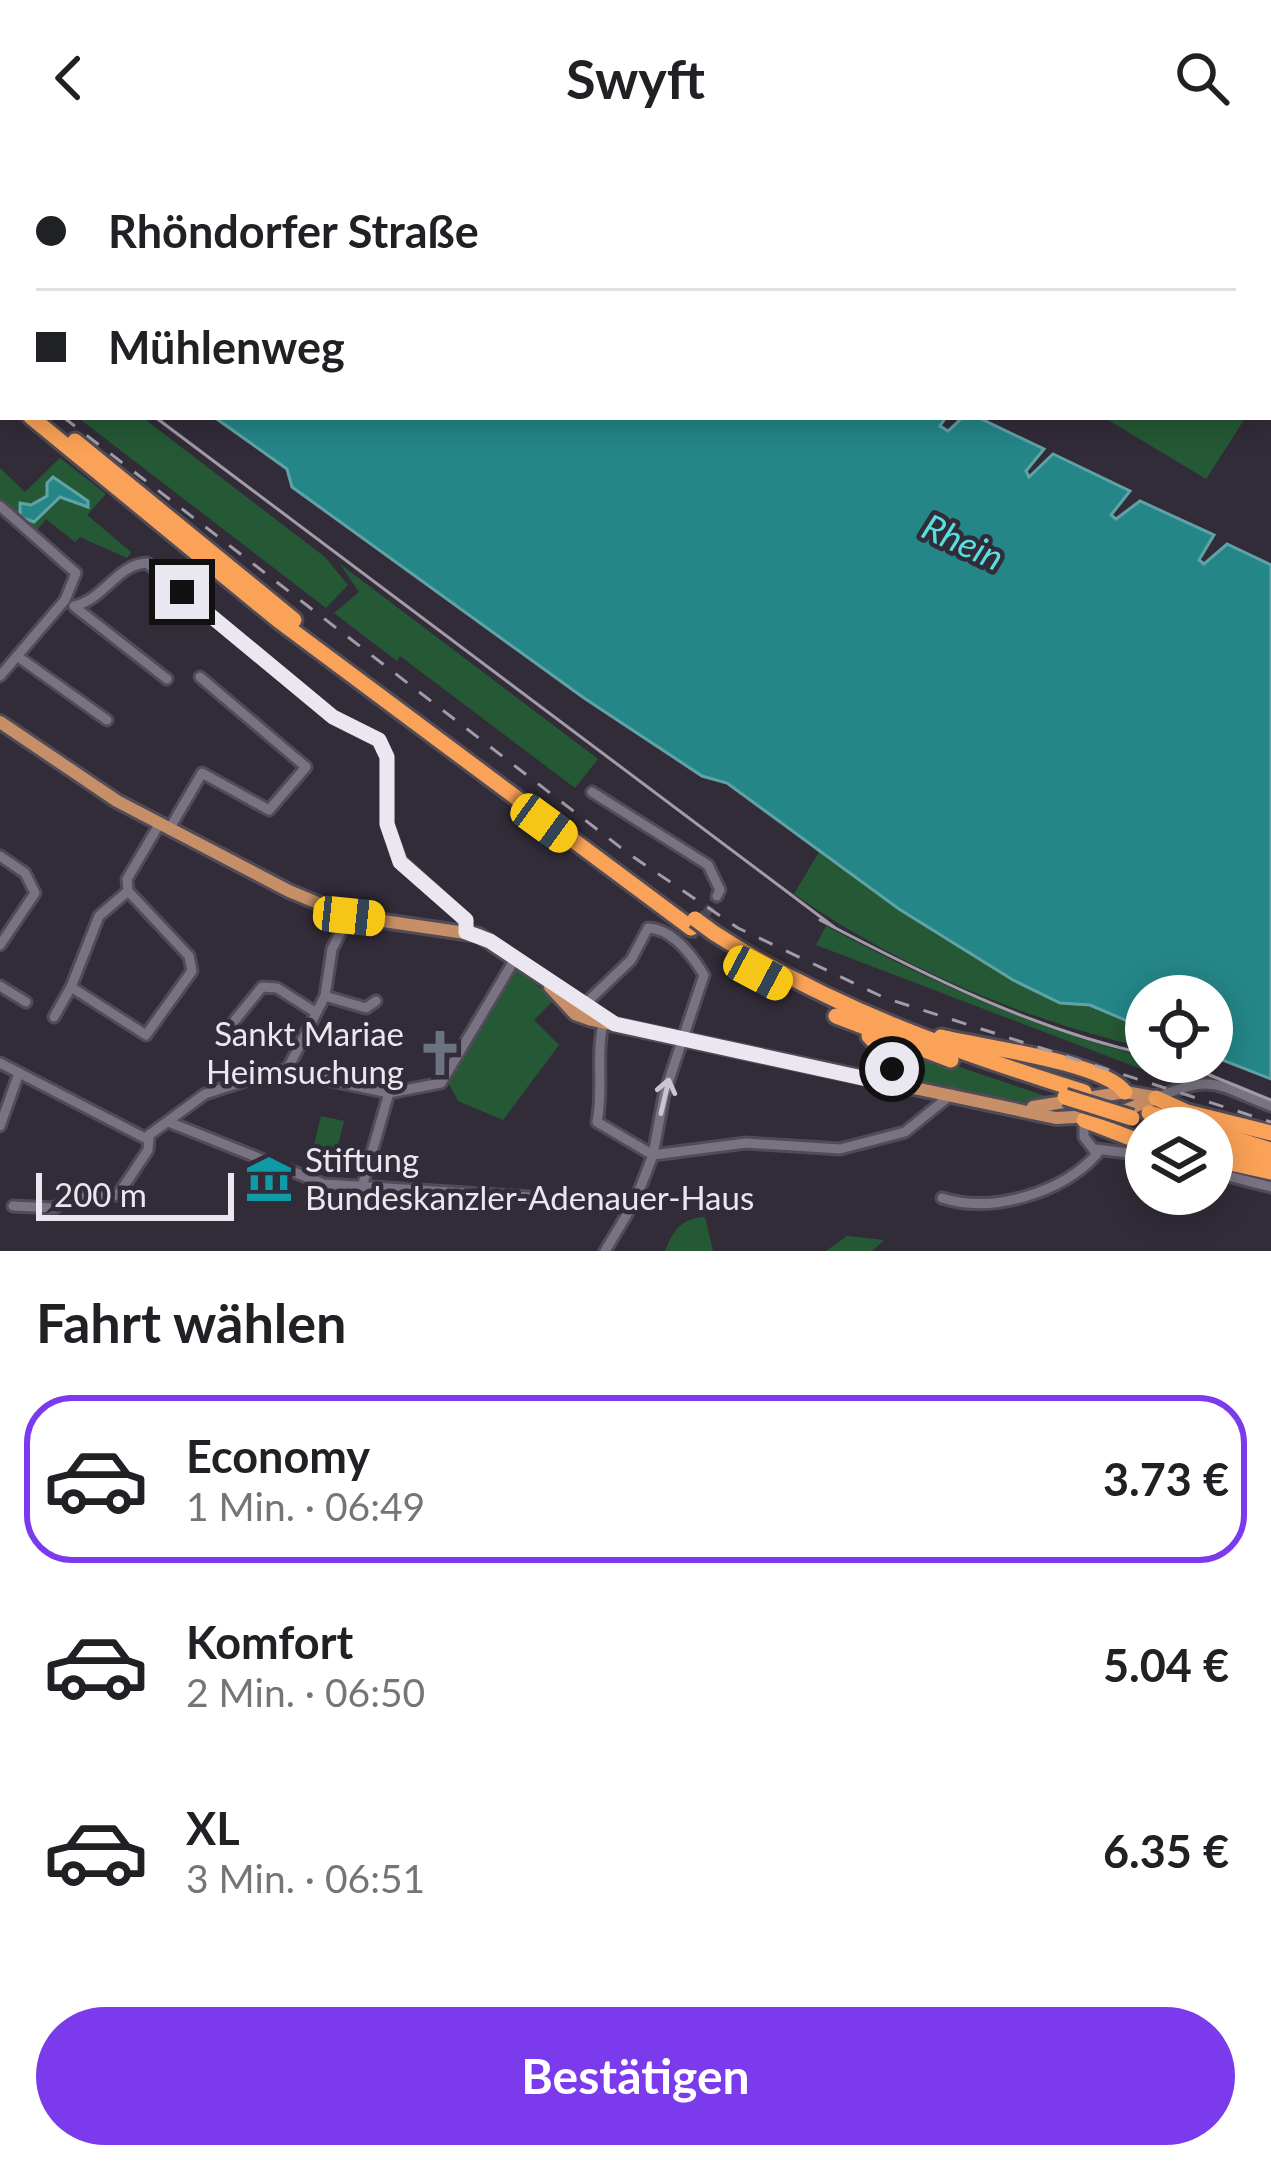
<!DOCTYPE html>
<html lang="de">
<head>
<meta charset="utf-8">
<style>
  body { margin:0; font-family:Lato,sans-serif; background:#f6f6f6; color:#202124; height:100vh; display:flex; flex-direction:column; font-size:45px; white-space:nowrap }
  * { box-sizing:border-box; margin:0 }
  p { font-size:39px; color:#757577 }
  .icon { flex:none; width:66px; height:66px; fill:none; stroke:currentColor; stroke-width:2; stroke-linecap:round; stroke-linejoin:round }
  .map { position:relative; height:1095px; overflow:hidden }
  .sheet { display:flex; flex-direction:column; background:#fff; flex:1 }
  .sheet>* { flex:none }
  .top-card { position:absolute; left:0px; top:0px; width:1272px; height:264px; box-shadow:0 6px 30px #0003; display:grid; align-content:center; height:264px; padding:0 36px; background:#fff }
  .controls { position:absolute; left:1125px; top:819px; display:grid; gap:24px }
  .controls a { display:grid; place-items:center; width:108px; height:108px; border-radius:50%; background:#fff; box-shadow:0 6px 30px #0003; font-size:60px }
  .scale { position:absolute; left:36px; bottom:30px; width:198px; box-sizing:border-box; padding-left:12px; border:6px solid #ebe7f0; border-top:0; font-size:33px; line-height:42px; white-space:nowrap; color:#ebe7f0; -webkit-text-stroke:9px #322c39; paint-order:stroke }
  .end { position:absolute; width:54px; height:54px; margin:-27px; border:15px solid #ebe7f0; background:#111; box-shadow:0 0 0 6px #111 }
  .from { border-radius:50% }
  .car { position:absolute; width:36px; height:72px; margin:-36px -18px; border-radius:15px; box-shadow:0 0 9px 3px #0007; background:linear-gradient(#f5c518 24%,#345 0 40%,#f5c518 0 76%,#345 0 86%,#f5c518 0) }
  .top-card b { display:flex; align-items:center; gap:42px; height:114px; font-size:45px }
  .top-card b+b { border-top:3px solid #e0e0e0 }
  .top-card i { width:30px; height:30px; background:#202124 }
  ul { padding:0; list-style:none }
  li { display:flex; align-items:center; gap:36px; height:168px; margin:0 24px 18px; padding:0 12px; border:6px solid transparent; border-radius:48px }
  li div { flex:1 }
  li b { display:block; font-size:45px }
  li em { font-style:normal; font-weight:700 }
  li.on { border-color:#7c3aed }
  li>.icon { width:108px; height:108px; stroke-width:1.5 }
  h2 { padding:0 36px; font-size:54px; line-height:144px }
  .action { display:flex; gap:24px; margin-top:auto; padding:24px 36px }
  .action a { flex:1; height:138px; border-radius:72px; background:#7c3aed; color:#fff; font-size:48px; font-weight:700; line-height:138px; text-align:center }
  header { display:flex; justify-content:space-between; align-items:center; height:156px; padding:0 36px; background:#fff; font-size:54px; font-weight:700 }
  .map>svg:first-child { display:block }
  .green { fill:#255935; fill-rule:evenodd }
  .water { fill:#258688; stroke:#60a3a7; stroke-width:3 }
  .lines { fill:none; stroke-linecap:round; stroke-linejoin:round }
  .minor-tunnel { stroke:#4e4854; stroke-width:9; stroke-dasharray:9 4.5; stroke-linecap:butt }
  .minor-casing { stroke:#504b56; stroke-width:15 }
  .major-casing { stroke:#504b56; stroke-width:18 }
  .highway-casing { stroke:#504b56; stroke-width:21 }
  .minor { stroke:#797282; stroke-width:9 }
  .major { stroke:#c68f68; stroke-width:12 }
  .highway { stroke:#faa257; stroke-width:15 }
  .tram { stroke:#a19ca6; stroke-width:3 }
  .rail { stroke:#a19ca6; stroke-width:3; stroke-dasharray:15 15; stroke-linecap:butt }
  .highway-bridge-casing { stroke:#504b56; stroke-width:21; stroke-linecap:butt }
  .highway-bridge { stroke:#faa257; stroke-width:15 }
  .oneway { stroke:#c9c4cf }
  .route { stroke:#ebe7f0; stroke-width:15 }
  .labels { text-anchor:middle; stroke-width:9; stroke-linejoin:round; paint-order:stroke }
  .poi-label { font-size:33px; fill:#ebe7f0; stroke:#322c39; text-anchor:end }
  .water-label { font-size:36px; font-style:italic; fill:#57dfe0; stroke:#322c39 }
</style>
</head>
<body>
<header><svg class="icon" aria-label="back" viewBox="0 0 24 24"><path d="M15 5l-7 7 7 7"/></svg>Swyft<svg class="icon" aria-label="search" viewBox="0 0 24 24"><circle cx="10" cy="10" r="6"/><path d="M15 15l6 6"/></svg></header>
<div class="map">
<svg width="1271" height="1095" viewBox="0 0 1271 1095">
  <rect width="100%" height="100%" fill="#322c39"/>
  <g class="green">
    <path d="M957 0H1144L962 3Z"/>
    <path d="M77 261H142L325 401 348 429 326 452Z"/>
    <path d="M1103 261H1246L1206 323Z"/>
    <path d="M60 302 106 338 87 359 131 396 127 402 80 381 75 386 46 363 35 377 0 344V312L25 336ZM53 321 88 345 82 351 60 341 35 366 20 360 26 349 48 340Z"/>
    <path d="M340 408 598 603 575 632 400 500 397 505 334 457 359 436Z"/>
    <path d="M819 696 899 753 1060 847 1090 849 1146 874V892C1022 863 898 811 794 738Z"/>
    <path d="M826 770C928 824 1034 873 1146 901V906L1195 913 1180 926 1170 924 816 789Z"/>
    <path d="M519 814 554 844 534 864 559 889 503 964 458 945 449 928 509 817Z"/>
    <path d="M886 886 1054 943 1025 946 900 924Z"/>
    <path d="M321 960 344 965 335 1002 312 996Z"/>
    <path d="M705 1061 713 1095H665C673 1074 682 1062 705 1061Z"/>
    <path d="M847 1080 884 1084 872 1095H826Z"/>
  </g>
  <g class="water">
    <path d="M0 0H377L381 3H3V75Z"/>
    <path d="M214 261H946L940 270 948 275 963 261H977L1044 293 1026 315 1029 321 1053 298 1130 335 1111 359 1116 363 1140 345 1214 379 1199 404 1204 408 1227 388 1271 409V923L1212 900V840H1146V873L1090 849 1060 847 1013 824 899 753 727 627 702 620 584 542 292 331 287 313Z"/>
    <path d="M53 321 88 345V351L60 341 34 366 20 361V347L31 349 47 340V327Z"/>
  </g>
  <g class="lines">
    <path class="minor-tunnel" d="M692 781 717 740"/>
    <defs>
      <g id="minor">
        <path d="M1166 0 1171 3"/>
        <path d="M1269 69 1271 70"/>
        <path d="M0 350 76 417 65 444 0 520"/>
        <path d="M74 450C105 443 117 408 147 407L333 561 379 584 387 601V668L401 705 466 764V775"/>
        <path d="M75 451 167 523"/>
        <path d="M17 500 107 564"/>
        <path d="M592 636 708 709 720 734 717 740"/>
        <path d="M170 672 202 617 269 654 306 611 200 521"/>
        <path d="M0 700 25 717 35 737 0 789"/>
        <path d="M128 735 99 760 71 831 146 879 192 815 189 800 128 735 127 723 160 667"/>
        <path d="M0 830 26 846"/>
        <path d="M325 840 366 852 376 845"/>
        <path d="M585 848 631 804 648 772C673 773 692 799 704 819L664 939 653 999 635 1045 605 1095"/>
        <path d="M54 861 71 831"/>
        <path d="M604 863C595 899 604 932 597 966L653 999 746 987 840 993 905 976 952 938"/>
        <path d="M231 869 262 831 277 832 315 856"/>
        <path d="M0 907 145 982 205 938 279 914 389 937 441 927 515 803"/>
        <path d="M287 914 325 840 332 793 349 760"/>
        <path d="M1156 942C1214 917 1216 929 1271 950"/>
        <path d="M171 967 324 1028 530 1041"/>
        <path d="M0 970 19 917"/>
        <path d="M1095 993 1146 999"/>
        <path d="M1212 1016 1271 1031"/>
        <path d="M362 1031 389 937"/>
        <path d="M942 1042C992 1058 1062 1037 1097 998L1084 981V964"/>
        <path d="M13 1050 54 1052 71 1042 118 1039 148 994 149 981"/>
      </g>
      <g id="major">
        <path d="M0 566 117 645 289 735 349 760 479 779 604 863"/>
        <path d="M550 831 575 858 592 864 1056 962 1113 959 1156 942"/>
        <path d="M1033 951 1125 936 1154 941"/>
      </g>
      <g id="highway">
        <path d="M0 221 3 224"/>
        <path d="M0 234 3 237"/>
        <path d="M31 261 278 464 691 772"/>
        <path d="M75 285 294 464"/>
        <path d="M714 777C830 852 954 895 1084 936"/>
        <path d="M836 860 951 904"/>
        <path d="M869 880 891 903 890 927"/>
        <path d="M941 881C981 891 1103 906 1125 936"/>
        <path d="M1156 942 1187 956 1271 977"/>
        <path d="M1149 957 1197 972"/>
        <path d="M1084 964 1146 988"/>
        <path d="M1212 976 1271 994"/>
        <path d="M1212 988 1271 1006"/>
        <path d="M1212 1003 1271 1016"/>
      </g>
    </defs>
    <use href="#minor" class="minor-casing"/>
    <use href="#major" class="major-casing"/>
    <use href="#highway" class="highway-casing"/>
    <use href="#minor" class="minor"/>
    <use href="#major" class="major"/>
    <use href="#highway" class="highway"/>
    <g class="tram">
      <path d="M0 128 3 131"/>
      <path d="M155 261 834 771"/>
      <path d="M820 764C923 818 1032 873 1146 898"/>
      <path d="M1178 906 1271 944"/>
    </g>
    <g class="rail">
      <path d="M0 205 3 208"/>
      <path d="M63 261 629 698 738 772 885 842 1271 966"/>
    </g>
    <defs>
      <g id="highway-bridge">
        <path d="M695 763 714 777"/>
        <path d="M1065 941 1132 962"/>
      </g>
    </defs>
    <use href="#highway-bridge" class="highway-bridge-casing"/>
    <use href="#highway-bridge" class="highway-bridge"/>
  </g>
  <defs><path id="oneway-shaft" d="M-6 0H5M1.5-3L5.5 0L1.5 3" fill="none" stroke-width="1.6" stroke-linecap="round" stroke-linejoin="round" transform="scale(3)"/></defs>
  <use class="oneway" href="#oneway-shaft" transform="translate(665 940) rotate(-77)"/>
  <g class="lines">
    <path class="route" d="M182 436 333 561 379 584 387 601V668L400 706 466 764V776L490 785 615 868 890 928 892 913"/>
  </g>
  <defs>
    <symbol id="church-bare" viewBox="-9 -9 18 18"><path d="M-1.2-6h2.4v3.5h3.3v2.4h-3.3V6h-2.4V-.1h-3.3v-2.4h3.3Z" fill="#6b7280" stroke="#322c39" stroke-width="2.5" paint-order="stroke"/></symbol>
    <symbol id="museum-bare" viewBox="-9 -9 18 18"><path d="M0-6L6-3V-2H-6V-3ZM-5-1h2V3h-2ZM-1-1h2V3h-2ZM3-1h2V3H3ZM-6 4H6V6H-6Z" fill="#0f9aa8" stroke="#322c39" stroke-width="2.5" paint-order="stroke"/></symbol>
  </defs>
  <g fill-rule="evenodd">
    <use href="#church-bare" x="407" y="864" width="66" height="66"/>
    <use href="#museum-bare" x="236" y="990" width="66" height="66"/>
  </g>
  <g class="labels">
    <g class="poi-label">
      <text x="404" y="890">Sankt Mariae<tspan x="404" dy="38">Heimsuchung</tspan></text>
      <text x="305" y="1016" text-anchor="start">Stiftung<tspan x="305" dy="38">Bundeskanzler-Adenauer-Haus</tspan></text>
    </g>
    <g class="water-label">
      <text transform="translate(963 386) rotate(25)" y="13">Rhein</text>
    </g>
  </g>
</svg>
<div class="controls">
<a><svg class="icon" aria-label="locate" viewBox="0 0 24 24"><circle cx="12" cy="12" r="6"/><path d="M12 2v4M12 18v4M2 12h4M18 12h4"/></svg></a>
<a><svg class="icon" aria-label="layers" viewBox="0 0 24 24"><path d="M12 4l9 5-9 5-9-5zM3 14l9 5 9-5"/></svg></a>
</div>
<div class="scale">200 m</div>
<i class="end from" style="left:892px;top:913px"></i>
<i class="end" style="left:182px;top:436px"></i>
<i class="car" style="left:544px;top:667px;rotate:126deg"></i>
<i class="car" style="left:349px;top:760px;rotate:96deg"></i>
<i class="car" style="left:758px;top:817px;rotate:118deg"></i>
<div class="top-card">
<b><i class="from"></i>Rhöndorfer Straße</b>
<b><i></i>Mühlenweg</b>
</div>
</div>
<section class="sheet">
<h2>Fahrt wählen</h2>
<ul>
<li class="on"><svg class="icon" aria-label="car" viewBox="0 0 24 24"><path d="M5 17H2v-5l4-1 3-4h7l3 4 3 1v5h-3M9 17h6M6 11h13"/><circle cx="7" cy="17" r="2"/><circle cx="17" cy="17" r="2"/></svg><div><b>Economy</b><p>1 Min. · 06:49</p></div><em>3.73 €</em></li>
<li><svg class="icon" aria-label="car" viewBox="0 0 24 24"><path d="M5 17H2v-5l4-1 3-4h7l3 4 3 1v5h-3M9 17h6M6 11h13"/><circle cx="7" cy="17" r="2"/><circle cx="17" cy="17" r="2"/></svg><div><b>Komfort</b><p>2 Min. · 06:50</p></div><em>5.04 €</em></li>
<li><svg class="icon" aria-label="car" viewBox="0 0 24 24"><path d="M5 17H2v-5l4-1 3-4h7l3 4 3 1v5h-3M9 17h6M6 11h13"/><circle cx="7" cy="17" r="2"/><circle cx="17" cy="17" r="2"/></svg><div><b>XL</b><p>3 Min. · 06:51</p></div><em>6.35 €</em></li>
</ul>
<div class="action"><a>Bestätigen</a></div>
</section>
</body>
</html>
